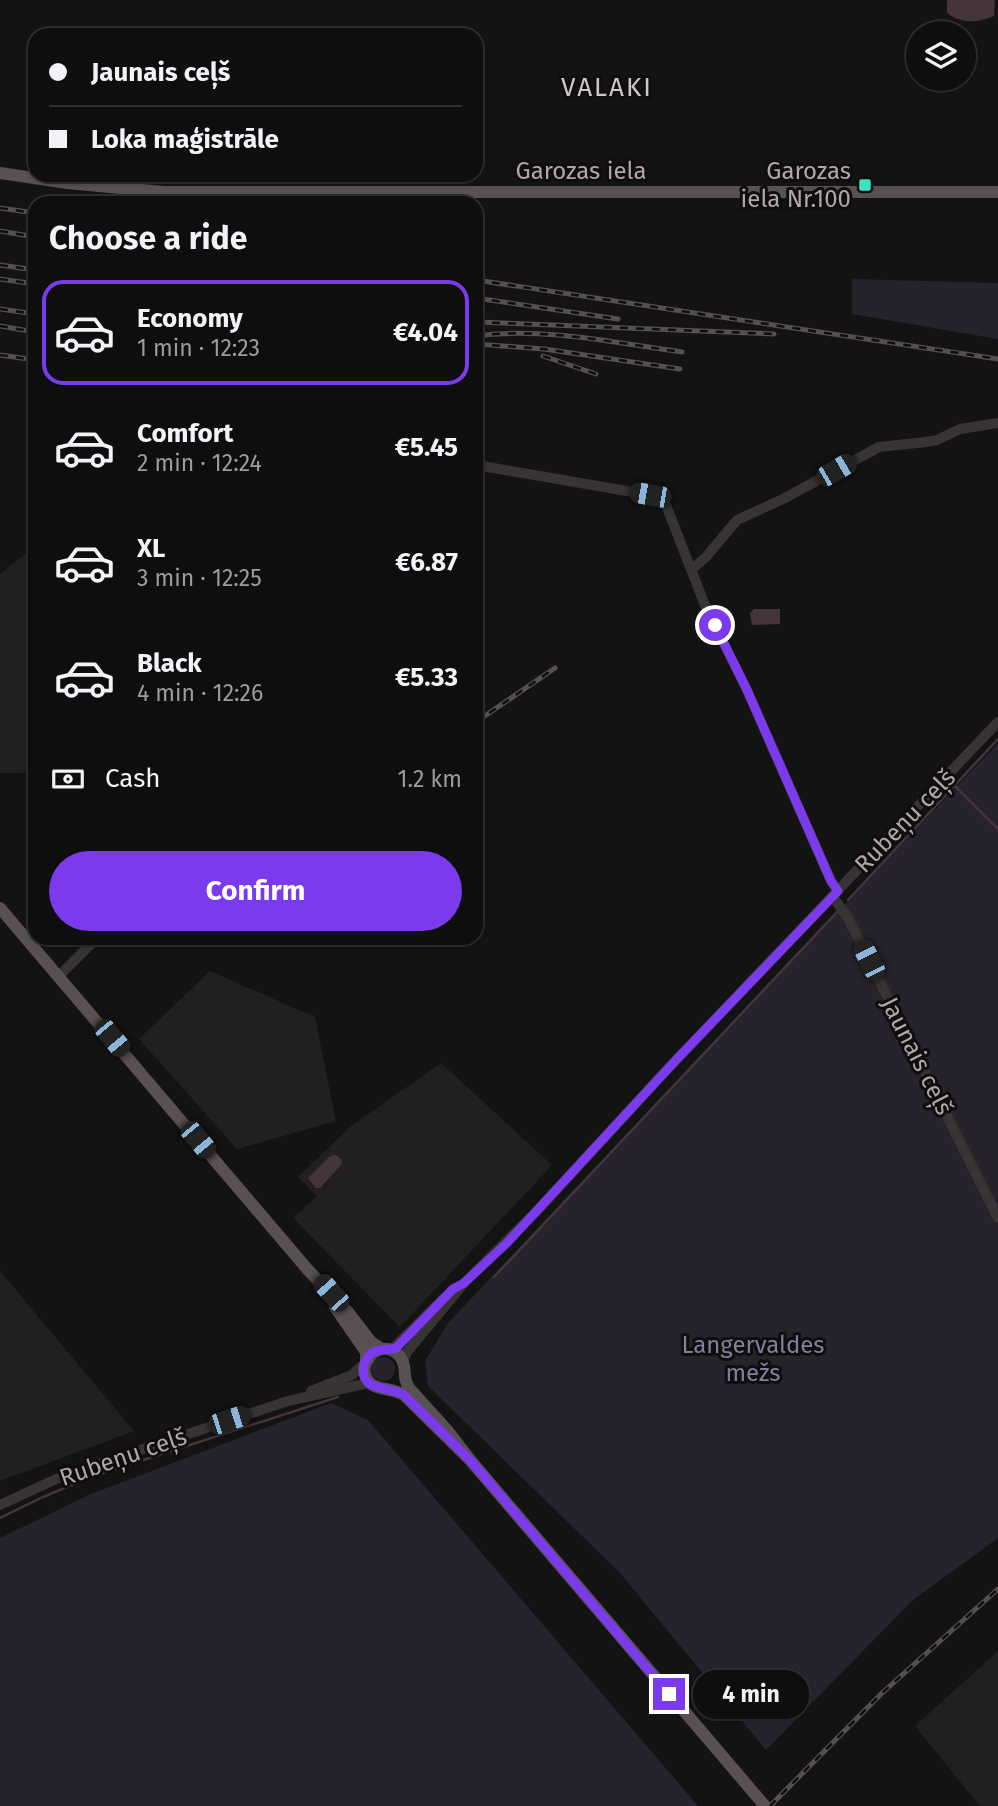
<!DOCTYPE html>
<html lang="en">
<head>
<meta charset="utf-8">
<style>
  body { margin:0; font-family:"Fira Sans",sans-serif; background:#1d1c1c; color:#f1f3f6; height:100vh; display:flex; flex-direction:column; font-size:26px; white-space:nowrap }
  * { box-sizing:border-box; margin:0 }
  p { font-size:23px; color:#9b9c9e }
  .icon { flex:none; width:38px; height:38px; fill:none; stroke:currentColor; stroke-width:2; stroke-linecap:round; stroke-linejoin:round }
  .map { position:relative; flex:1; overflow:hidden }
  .panel { position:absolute; left:28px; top:196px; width:455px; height:749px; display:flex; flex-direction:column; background:#0f0e0e; border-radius:21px; box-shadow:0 2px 5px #0004,0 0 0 2px #2f2e2e }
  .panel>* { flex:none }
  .banner { position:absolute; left:28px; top:28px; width:455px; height:154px; border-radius:21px; box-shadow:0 2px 5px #0004,0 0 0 2px #2f2e2e; display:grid; align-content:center; height:154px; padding:0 21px; background:#0f0e0e }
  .buttons { position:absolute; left:906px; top:21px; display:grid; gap:14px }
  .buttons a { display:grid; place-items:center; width:70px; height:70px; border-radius:50%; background:#0f0e0e; box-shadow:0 2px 5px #0004,0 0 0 2px #2f2e2e; font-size:35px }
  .end { position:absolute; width:32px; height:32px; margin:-16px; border:9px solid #7c3aed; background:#fff; box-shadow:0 0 0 4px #fff }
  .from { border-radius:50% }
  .bubble { position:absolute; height:49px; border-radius:24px; background:#0f0e0e; box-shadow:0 2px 5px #0004,0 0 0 2px #2f2e2e; font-size:23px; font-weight:700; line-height:49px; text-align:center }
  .car { position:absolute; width:21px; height:42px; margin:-21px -10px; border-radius:9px; box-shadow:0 0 5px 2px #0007; background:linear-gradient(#222 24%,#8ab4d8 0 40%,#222 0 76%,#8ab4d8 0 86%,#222 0) }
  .banner b { display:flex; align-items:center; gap:24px; height:66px; font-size:26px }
  .banner b+b { border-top:2px solid #2f2e2e }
  .banner i { width:18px; height:18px; background:#f1f3f6 }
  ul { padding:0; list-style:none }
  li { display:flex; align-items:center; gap:21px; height:105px; margin:0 14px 10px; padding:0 7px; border:4px solid transparent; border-radius:21px }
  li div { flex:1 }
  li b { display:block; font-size:26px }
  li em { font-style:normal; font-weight:700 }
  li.selected { border-color:#7c3aed }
  li>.icon { width:63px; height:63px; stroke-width:1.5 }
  h2 { padding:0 21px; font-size:32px; line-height:84px }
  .pay { display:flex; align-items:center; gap:18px; height:77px; padding:0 21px; font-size:26px }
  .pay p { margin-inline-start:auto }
  .button { display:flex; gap:14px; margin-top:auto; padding:14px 21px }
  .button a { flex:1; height:80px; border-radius:42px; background:#7c3aed; color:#fff; font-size:28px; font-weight:700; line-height:80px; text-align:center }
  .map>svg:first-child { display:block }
  .built { fill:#211f1f }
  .green { fill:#26232c }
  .water { fill:#45343b }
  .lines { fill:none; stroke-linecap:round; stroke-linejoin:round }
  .stream { stroke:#45343b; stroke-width:2.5 }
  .minor { stroke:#393434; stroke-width:10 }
  .major { stroke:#585051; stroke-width:12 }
  .rail-casing { stroke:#564f50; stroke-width:5 }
  .rail { stroke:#0f0e0e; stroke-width:2.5; stroke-dasharray:8; stroke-linecap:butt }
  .route { stroke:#7c3aed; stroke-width:9 }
  .poi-dot { fill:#3de2c1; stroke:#0f0e0e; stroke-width:2.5 }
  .labels { text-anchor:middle; stroke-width:6; stroke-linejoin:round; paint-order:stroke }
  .street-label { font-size:24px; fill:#b4a5a8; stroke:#0f0e0e }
  .poi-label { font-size:24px; fill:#b4a5a8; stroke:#0f0e0e; text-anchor:end }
  .park-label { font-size:24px; fill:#847e9d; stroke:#0f0e0e }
  .neighbourhood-label { font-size:26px; letter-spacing:2px; fill:#d0c6c7; stroke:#0f0e0e }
</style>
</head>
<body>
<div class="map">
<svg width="998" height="1806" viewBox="0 0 998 1806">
  <rect width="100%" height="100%" fill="#141313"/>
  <g class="built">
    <path d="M35 546V773H0V574Z"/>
    <path d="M210 971 315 1017 336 1121 237 1149 139 1039Z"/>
    <path d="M441 1063 552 1165 400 1327 293 1218 317 1196 298 1177 351 1126Z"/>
    <path d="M0 1271 134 1431 0 1481Z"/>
    <path d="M998 1651V1806H980L915 1726Z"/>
  </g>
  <g class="green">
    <path d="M852 279 998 283V339L852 314Z"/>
    <path d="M998 743V1538L913 1600 766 1750 620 1573 428 1386 425 1361 448 1323Z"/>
    <circle cx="383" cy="1369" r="12"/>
    <path d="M331 1403 368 1420 698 1806H0V1538L91 1494Z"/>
  </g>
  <g class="water">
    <path d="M947 0H995L994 16C978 23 961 24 947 13Z"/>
    <path d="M754 609H780V624L752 625 750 613Z"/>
    <path d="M336 1155 342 1160 341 1165 320 1188H316L308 1178 330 1156Z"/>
  </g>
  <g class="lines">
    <g class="stream">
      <path d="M954 785 998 829"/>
      <path d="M848 900 998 739"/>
      <path d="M494 1277 837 912"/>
      <path d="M0 1518 43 1497 91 1477 338 1397"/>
    </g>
    <g class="minor">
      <path d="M476 465 650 495 658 498 666 505 706 608 747 690 831 881 838 891"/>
      <path d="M691 570 706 557 737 520 783 499 879 447 926 442 937 440 960 429 998 423"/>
      <path d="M833 897 848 918 998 1218"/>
      <path d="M59 976 97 938"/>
      <path d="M391 1350 444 1298"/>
      <path d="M403 1361 407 1352 464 1283 536 1212 661 1076 998 722"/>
      <path d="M311 1391 352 1375 364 1364"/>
      <path d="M0 1505 54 1480 113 1459 288 1401 368 1383"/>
    </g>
    <g class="major">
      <path d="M0 173 67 183 164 192H998"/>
      <path d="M0 908 308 1270 348 1312 371 1342 382 1349"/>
      <path d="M335 1307 366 1352V1360"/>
      <path d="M471 1461 404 1395C388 1385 367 1394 364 1369 367 1351 388 1340 401 1358 408 1369 401 1377 410 1389L447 1430 471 1461 765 1806"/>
    </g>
    <defs>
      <g id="rail">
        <path d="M0 208 35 213"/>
        <path d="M0 231 35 237"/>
        <path d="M0 265 35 270"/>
        <path d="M0 279 35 284"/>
        <path d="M476 280 998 359"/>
        <path d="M476 298 618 319"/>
        <path d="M0 309 35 314"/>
        <path d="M476 322 774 334"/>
        <path d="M0 326 35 332"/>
        <path d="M476 336C544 327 615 343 682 352"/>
        <path d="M476 344 544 349 680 369"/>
        <path d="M0 355 35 360"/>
        <path d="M543 356 596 374"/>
        <path d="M476 722 555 668"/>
        <path d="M770 1806 881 1694 998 1589"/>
      </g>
    </defs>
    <use href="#rail" class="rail-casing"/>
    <use href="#rail" class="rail"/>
  </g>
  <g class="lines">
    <path class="route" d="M669 1694 471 1461 404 1395C390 1386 358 1392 364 1365 366 1359 369 1354 374 1352 382 1348 389 1351 396 1348L453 1289 464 1283 507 1243 676 1060 838 891 831 881 747 690 715 625"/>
  </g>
  <rect class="poi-dot" x="858" y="178" width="14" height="14" rx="3.5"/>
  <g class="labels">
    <g class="street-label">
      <text x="581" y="179">Garozas iela</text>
      <text transform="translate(905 821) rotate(-46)" y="8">Rubeņu ceļš</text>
      <text transform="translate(917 1056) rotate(63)" y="8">Jaunais ceļš</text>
      <text transform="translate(123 1457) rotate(-19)" y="8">Rubeņu ceļš</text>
    </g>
    <g class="poi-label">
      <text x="851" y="179">Garozas<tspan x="851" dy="28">iela Nr.100</tspan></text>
    </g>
    <g class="park-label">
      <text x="753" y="1353">Langervaldes<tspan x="753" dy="28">mežs</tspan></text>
    </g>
    <g class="neighbourhood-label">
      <text x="607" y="96">VALAKI</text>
    </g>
  </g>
</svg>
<div class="buttons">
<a><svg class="icon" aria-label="layers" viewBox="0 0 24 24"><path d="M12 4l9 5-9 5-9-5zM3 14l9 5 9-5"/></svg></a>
</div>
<i class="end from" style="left:715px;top:625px"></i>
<i class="end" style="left:669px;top:1694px"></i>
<div class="bubble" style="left:693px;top:1670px;width:116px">4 min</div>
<i class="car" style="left:836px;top:470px;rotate:60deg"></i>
<i class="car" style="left:650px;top:495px;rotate:280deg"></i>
<i class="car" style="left:869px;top:960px;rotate:333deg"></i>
<i class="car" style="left:112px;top:1038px;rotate:140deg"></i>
<i class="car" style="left:198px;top:1140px;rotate:140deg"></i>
<i class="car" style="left:331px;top:1293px;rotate:318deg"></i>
<i class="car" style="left:229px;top:1420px;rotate:72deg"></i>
<div class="banner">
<b><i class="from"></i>Jaunais ceļš</b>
<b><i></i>Loka maģistrāle</b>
</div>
<section class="panel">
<h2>Choose a ride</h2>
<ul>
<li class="selected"><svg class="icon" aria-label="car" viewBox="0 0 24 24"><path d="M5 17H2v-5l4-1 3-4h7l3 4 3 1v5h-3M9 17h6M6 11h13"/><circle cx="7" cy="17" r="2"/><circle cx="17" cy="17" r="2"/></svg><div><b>Economy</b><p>1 min · 12:23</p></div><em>€4.04</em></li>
<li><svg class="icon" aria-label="car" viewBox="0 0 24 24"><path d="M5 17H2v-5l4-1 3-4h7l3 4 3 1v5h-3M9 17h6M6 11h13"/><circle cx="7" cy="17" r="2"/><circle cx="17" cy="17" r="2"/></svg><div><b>Comfort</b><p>2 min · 12:24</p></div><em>€5.45</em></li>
<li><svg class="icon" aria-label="car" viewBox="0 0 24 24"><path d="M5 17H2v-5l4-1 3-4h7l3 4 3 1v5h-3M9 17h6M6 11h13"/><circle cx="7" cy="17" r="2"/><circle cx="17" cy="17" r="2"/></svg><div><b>XL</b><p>3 min · 12:25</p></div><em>€6.87</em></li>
<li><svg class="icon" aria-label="car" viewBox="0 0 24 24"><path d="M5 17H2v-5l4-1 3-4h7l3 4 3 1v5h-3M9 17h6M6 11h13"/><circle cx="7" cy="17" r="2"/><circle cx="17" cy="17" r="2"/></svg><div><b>Black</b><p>4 min · 12:26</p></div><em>€5.33</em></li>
</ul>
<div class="pay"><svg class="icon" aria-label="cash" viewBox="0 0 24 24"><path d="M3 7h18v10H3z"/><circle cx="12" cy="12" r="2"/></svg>Cash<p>1.2 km</p></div>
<div class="button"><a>Confirm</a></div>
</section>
</div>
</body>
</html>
